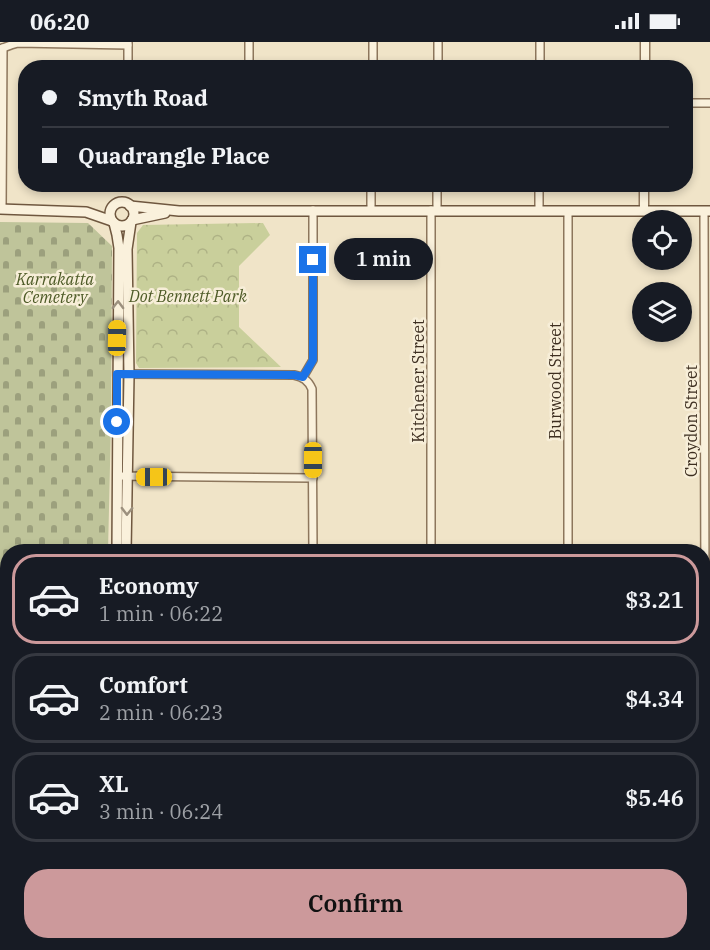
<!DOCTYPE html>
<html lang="en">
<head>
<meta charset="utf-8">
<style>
  body { margin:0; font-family:"IBM Plex Serif",serif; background:#242831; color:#f1f3f6; height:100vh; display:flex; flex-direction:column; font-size:22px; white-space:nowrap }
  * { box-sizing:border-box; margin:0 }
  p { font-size:20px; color:#9ea1a6 }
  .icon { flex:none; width:33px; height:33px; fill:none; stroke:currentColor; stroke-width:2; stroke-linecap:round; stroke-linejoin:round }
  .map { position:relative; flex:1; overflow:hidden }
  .panel { position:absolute; left:0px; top:502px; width:711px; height:406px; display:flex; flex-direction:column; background:#171b24; border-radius:24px 24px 0 0; box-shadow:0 3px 9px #0003 }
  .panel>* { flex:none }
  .guide { position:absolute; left:18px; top:18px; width:675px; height:132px; border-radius:24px; box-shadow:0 3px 9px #0003; display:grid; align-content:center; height:132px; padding:0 24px; background:#171b24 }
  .tools { position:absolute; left:632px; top:168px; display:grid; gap:12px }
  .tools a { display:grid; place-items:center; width:60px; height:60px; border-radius:50%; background:#171b24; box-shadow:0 3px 9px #0003; font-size:30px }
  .end { position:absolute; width:27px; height:27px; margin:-14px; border:8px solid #1a73e8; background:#fff; box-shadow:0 0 0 3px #fff }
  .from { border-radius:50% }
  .bubble { position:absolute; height:42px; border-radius:21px; background:#171b24; box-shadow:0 3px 9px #0003; font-size:20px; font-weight:600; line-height:42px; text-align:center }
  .car { position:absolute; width:18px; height:36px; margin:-18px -9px; border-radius:8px; box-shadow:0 0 4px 2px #0007; background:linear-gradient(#f5c518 24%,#345 0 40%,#f5c518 0 76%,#345 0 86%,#f5c518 0) }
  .guide b { display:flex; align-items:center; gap:21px; height:57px; font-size:22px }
  .guide b+b { border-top:2px solid #363941 }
  .guide i { width:15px; height:15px; background:#f1f3f6 }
  ul { padding:10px 0 0; list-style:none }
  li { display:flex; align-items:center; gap:18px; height:90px; margin:0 12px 9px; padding:0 12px; border:3px solid #363941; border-radius:24px }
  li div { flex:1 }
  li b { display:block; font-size:22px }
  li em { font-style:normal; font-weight:600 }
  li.on { border-color:#cc999b }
  li>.icon { width:54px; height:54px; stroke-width:1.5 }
  .primary-button { display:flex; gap:12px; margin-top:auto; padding:12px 24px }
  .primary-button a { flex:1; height:69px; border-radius:24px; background:#cc999b; color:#111; font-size:24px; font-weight:600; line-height:69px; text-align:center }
  .status { display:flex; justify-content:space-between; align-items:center; height:42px; padding:0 30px; background:#171b24; direction:ltr }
  .status svg { height:16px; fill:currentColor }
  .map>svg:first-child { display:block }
  .cemetery { fill:url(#cemetery-stones) }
  .park { fill:url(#park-crowns) }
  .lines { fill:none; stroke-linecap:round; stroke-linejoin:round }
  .minor-casing { stroke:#8d765c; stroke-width:10 }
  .tertiary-casing { stroke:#8d765c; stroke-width:11 }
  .secondary-casing { stroke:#6f573f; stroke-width:12 }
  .minor { stroke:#faf1dc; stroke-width:7 }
  .tertiary { stroke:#faf1dc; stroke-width:8 }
  .secondary { stroke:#faf1dc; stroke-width:9 }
  .oneway { stroke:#9c907e }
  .route { stroke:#1a73e8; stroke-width:8 }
  .labels { text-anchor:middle; stroke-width:5; stroke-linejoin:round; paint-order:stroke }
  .park-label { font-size:16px; font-style:italic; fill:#4d5a26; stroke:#f7eed8 }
  .street-label { font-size:16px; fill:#3d2e20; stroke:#f7eed8 }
</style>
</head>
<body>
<div class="status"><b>06:20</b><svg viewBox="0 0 49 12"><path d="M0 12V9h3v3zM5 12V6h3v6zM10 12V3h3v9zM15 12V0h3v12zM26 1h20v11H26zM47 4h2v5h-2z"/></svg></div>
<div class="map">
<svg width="710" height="908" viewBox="0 0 710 908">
  <defs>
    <pattern id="cemetery-stones" width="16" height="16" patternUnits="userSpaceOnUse" patternTransform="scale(1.5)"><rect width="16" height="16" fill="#bfc49a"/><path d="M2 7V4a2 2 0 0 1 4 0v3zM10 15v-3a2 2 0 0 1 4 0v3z" fill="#9ca07d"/></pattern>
    <pattern id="park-crowns" width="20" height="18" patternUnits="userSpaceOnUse" patternTransform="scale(1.5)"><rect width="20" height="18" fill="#c9cf9b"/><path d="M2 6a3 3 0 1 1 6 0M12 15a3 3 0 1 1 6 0" fill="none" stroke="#aeb285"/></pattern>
  </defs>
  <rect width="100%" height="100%" fill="#f0e4c8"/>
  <path class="cemetery" d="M0 180 88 181 112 204 111 380 108 510H8V902H104V908H0Z"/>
  <path class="park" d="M263 181 270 193 239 224V285L281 325 139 326 136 321 137 191 143 183Z"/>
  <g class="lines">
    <defs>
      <g id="minor">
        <path d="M0 7 11 3 18 1 128 3"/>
        <path d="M128 26V0"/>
        <path d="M249 26V0"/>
        <path d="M373 26V0"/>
        <path d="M438 26V0"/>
        <path d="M540 26V0"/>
        <path d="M686 61H710"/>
        <path d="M371 142V168"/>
        <path d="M2 167 3 6"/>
        <path d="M437 168V142"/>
        <path d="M539 169V142"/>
        <path d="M568 169V510"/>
        <path d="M704 169 705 552"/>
        <path d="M124 332 294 333C303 335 308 338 312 347L313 510"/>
        <path d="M303 335 313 318V168"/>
        <path d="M117 434 313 436"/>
        <path d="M431 510V168"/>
      </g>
      <g id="tertiary">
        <path d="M645 26V0"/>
        <path d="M644 169V142"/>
      </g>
      <g id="secondary">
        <circle cx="122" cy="172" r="12"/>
        <path d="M130 164 179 169H710"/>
        <path d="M0 167 86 170 112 179"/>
        <path d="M132 178 165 171"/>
        <path d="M114 181 117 193 119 206 117 510"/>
        <path d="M126 510 129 333 127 207 131 180"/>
        <path d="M115 908V902"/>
      </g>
    </defs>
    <use href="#minor" class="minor-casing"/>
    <use href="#tertiary" class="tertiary-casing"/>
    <use href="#secondary" class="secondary-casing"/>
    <use href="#minor" class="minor"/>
    <use href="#tertiary" class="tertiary"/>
    <use href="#secondary" class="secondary"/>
  </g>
  <defs><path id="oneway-chevron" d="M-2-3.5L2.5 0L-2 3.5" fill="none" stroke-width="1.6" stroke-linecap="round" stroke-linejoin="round" transform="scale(1.5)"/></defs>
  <g class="oneway">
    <use href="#oneway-chevron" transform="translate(118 263) rotate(-89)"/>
    <use href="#oneway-chevron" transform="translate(127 469) rotate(91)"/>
  </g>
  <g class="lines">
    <path class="route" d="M117 380V332L294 333 303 335 313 318V218"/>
  </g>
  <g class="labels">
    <g class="park-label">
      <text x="55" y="243">Karrakatta<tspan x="55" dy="18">Cemetery</tspan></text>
      <text x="188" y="260">Dot Bennett Park</text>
    </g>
    <g class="street-label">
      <text transform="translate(418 339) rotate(-90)" y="6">Kitchener Street</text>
      <text transform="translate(555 339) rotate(-90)" y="6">Burwood Street</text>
      <text transform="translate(691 379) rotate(-90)" y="6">Croydon Street</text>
    </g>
  </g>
</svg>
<div class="tools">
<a><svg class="icon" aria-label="locate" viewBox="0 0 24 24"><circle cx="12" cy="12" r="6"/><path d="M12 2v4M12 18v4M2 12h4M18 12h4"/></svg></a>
<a><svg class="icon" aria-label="layers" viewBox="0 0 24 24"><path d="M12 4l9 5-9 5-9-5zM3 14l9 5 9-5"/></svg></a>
</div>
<i class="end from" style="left:117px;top:380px"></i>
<i class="end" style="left:313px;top:218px"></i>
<div class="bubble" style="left:334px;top:196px;width:99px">1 min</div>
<i class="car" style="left:117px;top:296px;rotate:1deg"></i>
<i class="car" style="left:313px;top:418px;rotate:180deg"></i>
<i class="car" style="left:154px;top:435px;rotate:270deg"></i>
<div class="guide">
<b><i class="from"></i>Smyth Road</b>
<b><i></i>Quadrangle Place</b>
</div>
<section class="panel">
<ul>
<li class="on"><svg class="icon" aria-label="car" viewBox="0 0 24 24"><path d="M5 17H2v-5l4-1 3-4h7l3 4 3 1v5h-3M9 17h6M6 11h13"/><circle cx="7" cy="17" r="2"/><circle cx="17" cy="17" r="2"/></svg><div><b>Economy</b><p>1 min · 06:22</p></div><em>$3.21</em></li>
<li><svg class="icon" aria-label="car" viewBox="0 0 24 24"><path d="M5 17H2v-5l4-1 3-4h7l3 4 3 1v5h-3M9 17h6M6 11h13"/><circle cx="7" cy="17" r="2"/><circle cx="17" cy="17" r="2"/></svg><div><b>Comfort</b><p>2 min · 06:23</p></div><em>$4.34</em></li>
<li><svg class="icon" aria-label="car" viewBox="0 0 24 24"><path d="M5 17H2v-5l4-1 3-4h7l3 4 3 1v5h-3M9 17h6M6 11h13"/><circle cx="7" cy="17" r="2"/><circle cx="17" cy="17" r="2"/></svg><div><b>XL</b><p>3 min · 06:24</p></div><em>$5.46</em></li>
</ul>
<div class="primary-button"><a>Confirm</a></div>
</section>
</div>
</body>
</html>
